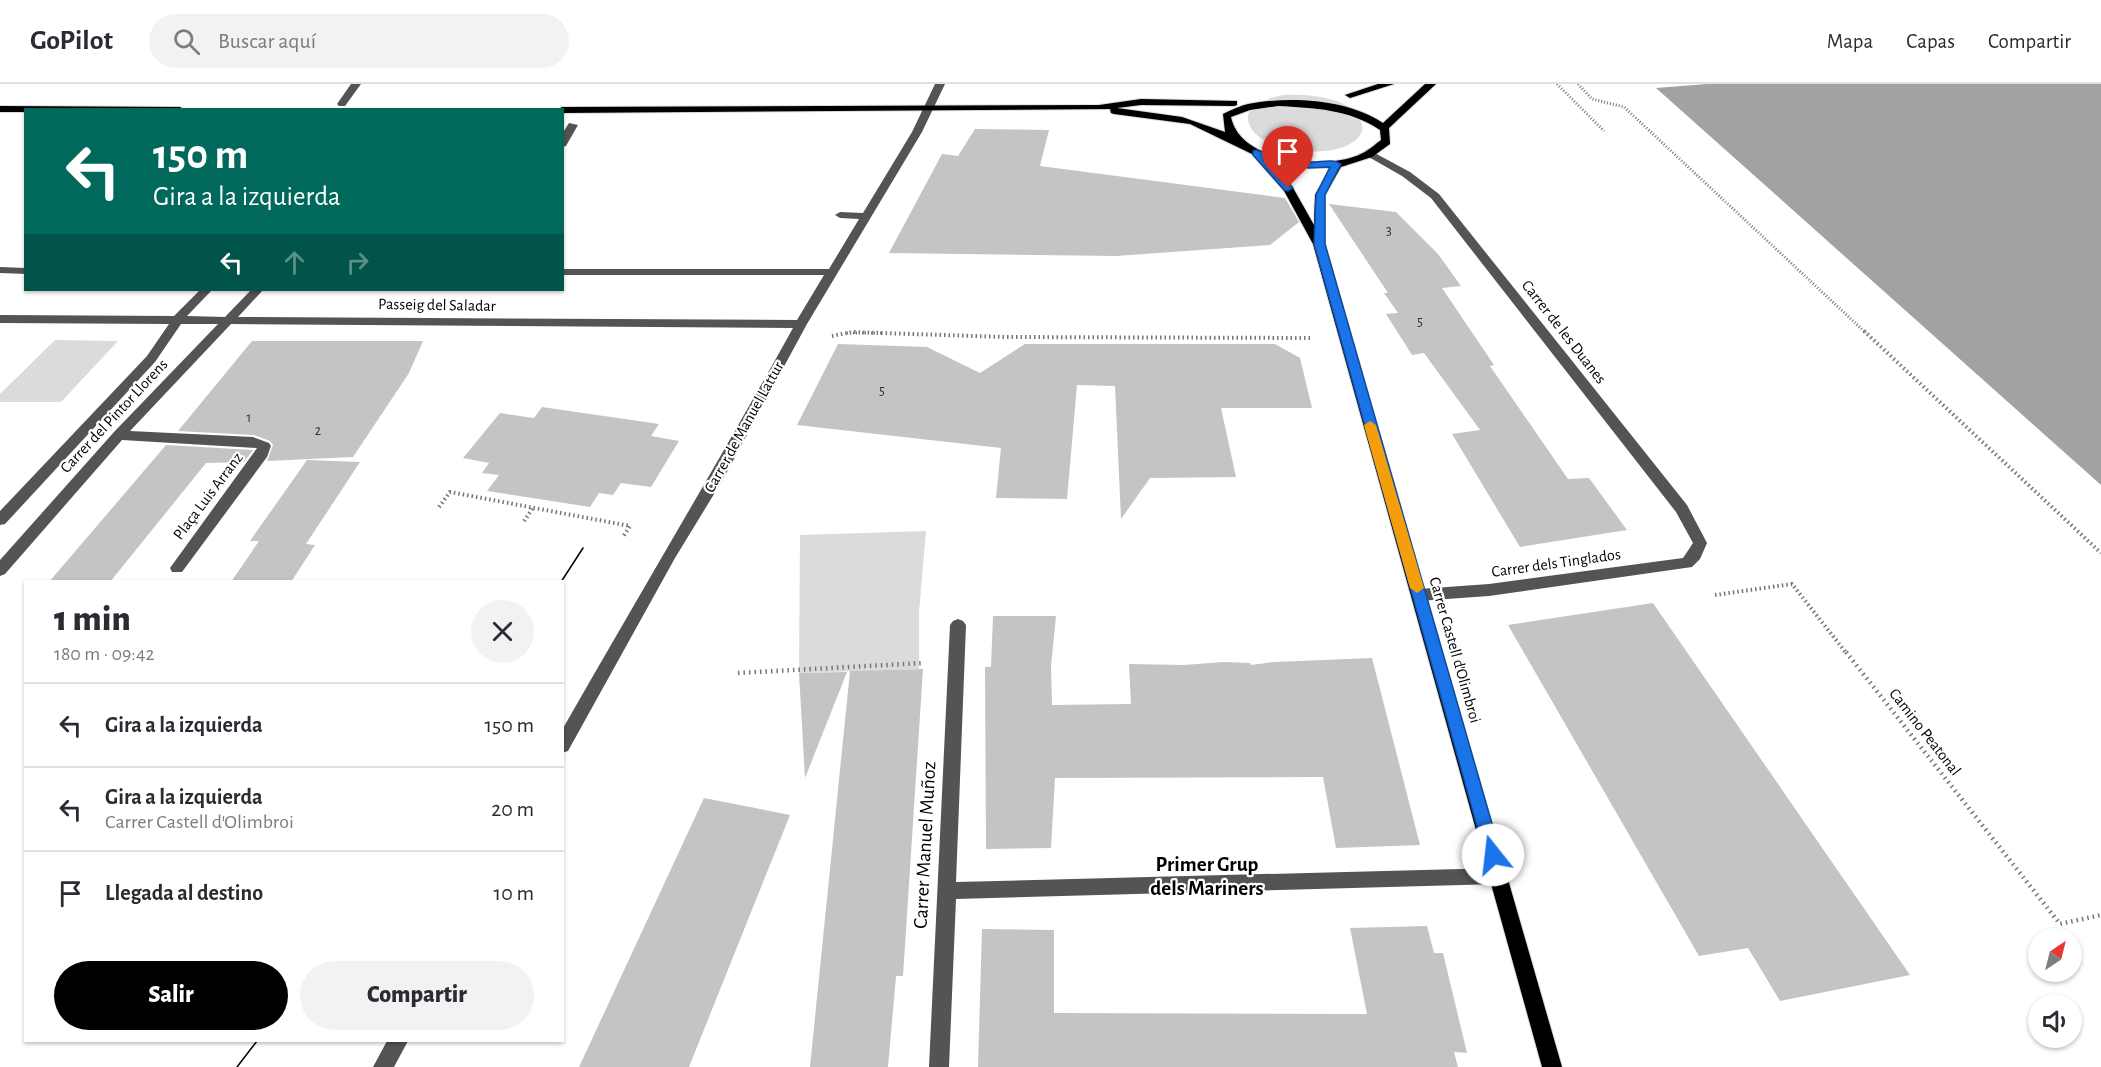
<!DOCTYPE html>
<html lang="es">
<head>
<meta charset="utf-8">
<style>
	:root { --surface:#fff; --page:#f2f2f3; --text:#2b2b33; --muted:#7c7c81; --line:#e1e1e2; --accent:#000 }
	body { margin:0; font-family:"Alegreya Sans",sans-serif; background:var(--page); color:var(--text); height:100vh; display:flex; flex-direction:column; font-size:22px; white-space:nowrap }
	* { box-sizing:border-box; margin:0 }
	p { font-size:20px; color:var(--muted) }
	.icon { flex:none; width:33px; height:33px; fill:none; stroke:currentColor; stroke-width:2; stroke-linecap:round; stroke-linejoin:round }
	.map { position:relative; flex:1; overflow:hidden }
	.sheet { position:absolute; left:24px; top:496px; width:540px; height:462px; display:flex; flex-direction:column; background:var(--surface); border-radius:0px; box-shadow:0 2px 4px #0004 }
	.sheet>* { flex:none }
	.top-card { position:absolute; left:24px; top:24px; width:540px; height:183px; border-radius:0px; box-shadow:0 2px 4px #0004; background:#00695c; color:#fff; overflow:hidden }
	.needle { width:39px; rotate:35deg }
	.controls { position:absolute; left:2028px; top:844px; display:grid; gap:12px }
	.controls a { display:grid; place-items:center; width:54px; height:54px; border-radius:50%; background:var(--surface); box-shadow:0 2px 4px #0004; font-size:30px }
	.pin { position:absolute; display:grid; place-items:center; width:51px; height:51px; color:#fff; margin:-62px -26px; border-radius:50% 50% 50% 0; rotate:-45deg; box-shadow:0 0 6px #0007 }
	.pin .icon { rotate:45deg }
	.me { position:absolute; width:66px; margin:-33px; rotate:344deg; stroke-linejoin:round; filter:drop-shadow(0 0 4px #0008) }
	.turn { display:flex; align-items:center; gap:21px; height:126px; padding:0 30px; font-size:27px }
	.turn .icon { width:78px; height:78px; stroke-width:2.5 }
	.turn b { display:block; font-size:42px; line-height:51px }
	.lanes { display:flex; align-items:center; height:57px; padding:0 30px; background:#0003; justify-content:center; gap:30px; direction:ltr }
	.lanes .off { opacity:.35 }
	.round { display:grid; place-items:center; flex:none; width:63px; height:63px; border-radius:32px; background:var(--page) }
	.overview { display:flex; align-items:center; justify-content:space-between; height:102px; padding:0 30px }
	h1 { font-size:36px; font-weight:800; line-height:45px }
	.cta { display:flex; gap:12px; margin-top:auto; padding:12px 30px }
	.cta a { flex:1; height:69px; border-radius:36px; background:var(--accent); color:#fff; font-size:24px; font-weight:800; line-height:69px; text-align:center }
	.cta a+a { background:var(--page); color:var(--text) }
	ul { padding:0; list-style:none }
	li { display:flex; align-items:center; gap:18px; height:84px; padding:0 30px; border-top:2px solid var(--line) }
	li div { flex:1 }
	li b { display:block; font-size:22px }
	li em { font-style:normal }
	header { display:flex; align-items:center; gap:36px; box-sizing:border-box; height:84px; padding:0 30px; background:var(--surface); border-bottom:2px solid var(--line) }
	header strong { font-size:28px }
	nav { display:flex; gap:33px; margin-inline-start:auto; font-size:21px }
	.search { width:420px; height:54px; background:var(--page); display:flex; align-items:center; gap:15px; box-sizing:border-box; padding:0 21px; border-radius:33px; color:var(--muted); font-size:22px }
	.map>svg:first-child { display:block }
</style>
</head>
<body>
<header>
<strong>GoPilot</strong>
<div class="search"><svg class="icon" aria-label="search" viewBox="0 0 24 24"><circle cx="10" cy="10" r="6"/><path d="M15 15l6 6"/></svg>Buscar aquí</div>
<nav><a>Mapa</a><a>Capas</a><a>Compartir</a></nav>
</header>
<div class="map">
<svg width="2101" height="983" viewBox="0 0 2101 983">
	<rect width="100%" height="100%" fill="#fff"/>
	<!-- green -->
	<g fill="#dbdbdb">
		<path d="M1283,11C1306,10 1352,12 1361,38C1363,43 1363,47 1360,51C1343,78 1259,70 1249,40C1242,21 1270,14 1283,11Z"/>
		<polygon points="55,256 118,257 61,318 0,318 0,310"/>
		<polygon points="926,447 919,528 919,585 799,589 800,451"/>
	</g>
	<!-- water -->
	<polygon fill="#a2a2a2" points="1707,0 2101,0 2101,401 1656,4"/>
	<!-- building -->
	<g fill="#c4c4c4">
		<polygon points="975,45 1049,46 1040,82 1285,114 1299,138 1270,161 1116,172 889,169 942,70 958,72"/>
		<polygon points="1329,120 1396,128 1438,170 1461,202 1442,204 1494,281 1490,282 1568,395 1589,394 1627,446 1520,463 1452,350 1480,346 1424,269 1412,271 1386,230 1398,229 1384,209 1388,209"/>
		<polygon points="252,257 423,257 409,289 353,373 267,377 273,361 270,357 254,351 178,347"/>
		<polygon points="838,260 927,263 980,289 1025,260 1275,260 1300,274 1312,324 1221,324 1236,393 1150,394 1121,435 1115,302 1077,301 1067,415 996,414 1001,364 797,341"/>
		<polygon points="542,323 659,340 651,352 679,357 651,403 621,399 613,411 599,409 590,423 487,407 499,391 482,389 489,379 463,374 500,329 534,334"/>
		<polygon points="166,361 253,366 244,378 206,379 110,498 49,498"/>
		<polygon points="307,376 360,378 306,460 315,461 291,498 231,498 259,457 250,457"/>
		<polygon points="1653,519 1910,891 1780,917 1748,864 1699,872 1508,541"/>
		<polygon points="993,532 1056,532 1051,582 1052,621 1131,620 1129,580 1184,581 1223,578 1250,579 1251,581 1274,578 1372,574 1420,761 1336,764 1323,693 1055,694 1051,764 986,765 985,583 991,583"/>
		<polygon points="923,585 903,892 896,892 888,983 810,983 850,587"/>
		<polygon points="847,588 805,694 799,589"/>
		<polygon points="704,714 790,731 689,983 579,983"/>
		<polygon points="1427,842 1434,869 1443,869 1467,969 1454,968 1458,983 978,983 982,845 1054,846 1054,929 1367,930 1350,844"/>
	</g>
	<g fill="none" stroke-linecap="round" stroke-linejoin="round">
		<defs>
			<g id="major">
				<polygon points="1378,0 1394,0 1350,14 1345,11"/>
				<path d="M1425,0H1436L1389,44L1390,60L1372,73L1341,83L1325,111V160L1562,983H1542L1313,160L1283,105L1252,70L1190,40L1114,30L1111,29L1110,25L562,29V26H557L562,23L1099,21L1141,15L1237,17V21L1234,22L1141,21L1117,24L1182,33L1225,48L1223,30C1231,26 1240,22 1248,20C1290,12 1347,15 1383,39ZM1278,22C1314,24 1349,25 1380,46L1381,56C1372,63 1364,70 1353,73C1317,85 1240,77 1231,33L1250,26ZM1269,77L1297,83L1330,84L1315,111L1314,141L1292,102Z"/>
				<polygon points="0,22 180,23 185,26 26,26 26,28 0,28"/>
			</g>
		</defs>
		<!-- major casing -->
		<use href="#major" stroke="#dbdbdb" stroke-width="2"/>
		<!-- path-far2 -->
		<g stroke="#767676" stroke-width="3" stroke-dasharray="1 2" stroke-linecap="butt">
			<polyline points="1557,0 1604,47"/>
			<polyline points="1578,0 1592,15 1624,23 1866,249"/>
			<polyline points="847,249 882,249"/>
		</g>
		<!-- path-far1 -->
		<g stroke="#767676" stroke-width="4" stroke-dasharray="1.5 3" stroke-linecap="butt">
			<polyline points="1864,247 2101,469"/>
			<polyline points="832,252 852,248 1005,253 1310,254"/>
			<polyline points="439,423 450,408 630,442 623,453"/>
			<polyline points="524,437 533,424"/>
			<polyline points="1715,511 1792,500 1847,570"/>
		</g>
		<!-- path -->
		<g stroke="#767676" stroke-width="4.5" stroke-dasharray="1.5 4" stroke-linecap="butt">
			<polyline points="1846,568 2060,840 2101,831"/>
			<polyline points="738,589 923,579"/>
		</g>
		<!-- minor -->
		<g fill="#545454" fill-rule="evenodd">
			<polygon points="351,0 361,0 345,22 339,22 337,20"/>
			<path d="M935,0H945L922,48L807,240L722,397L675,474L568,667L562,669V646C639,511 718,379 793,244L231,240L130,347L253,353L269,359L271,362L267,373L182,488H172L170,484L257,364L122,356L5,490L0,492V476L114,348L218,240H181L155,278L5,440L0,441V427L147,272L169,240L0,239V231L174,232L200,206H212L187,232L225,233L251,206H263L238,233L797,236L824,191H562V185H829L859,135L840,134L835,131L840,128L863,129L912,48Z"/>
			<polygon points="569,39 578,41 566,62 562,63 562,50"/>
			<polygon points="1371,67 1410,88 1439,110 1687,421 1707,459 1700,475 1692,483 1489,512 1419,517 1414,515 1411,511 1414,507 1419,505 1489,500 1683,474 1693,459 1676,428 1431,114 1402,92 1367,72 1367,68"/>
			<polygon points="0,183 26,184 26,190 0,189"/>
			<polygon points="958,535 963,537 966,541 956,798 1499,784 1505,786 1508,792 1505,798 1499,800 956,815 949,983 929,983 950,541 953,537"/>
			<polygon points="387,957 408,957 394,983 373,983"/>
		</g>
		<!-- major -->
		<use href="#major" fill="#000" fill-rule="evenodd"/>
		<!-- tram -->
		<g stroke="#000" stroke-width="1.5">
			<polyline points="561,498 583,464"/>
			<polyline points="237,983 257,957"/>
		</g>
	</g>
	<!-- route -->
	<path fill="#1a73e8" stroke="#114b97" stroke-width="1.5" d="M1256,66C1274,71 1290,77 1308,78C1319,79 1333,74 1341,80L1325,111V160L1501,771L1499,776L1493,778L1487,776L1485,771L1314,160L1316,111L1330,83L1309,84L1267,76L1293,104L1288,107L1284,106L1253,71V67Z"/>
	<!-- slow -->
	<polygon fill="#f59e0b" points="1370,337 1376,341 1424,504 1417,509 1410,504 1364,341"/>
	<g text-anchor="middle" dominant-baseline="central" stroke-width="4.5" stroke-linejoin="round" paint-order="stroke">
		<!-- number labels -->
		<g font-size="14" fill="#313131">
			<text x="1389" y="147">3</text>
			<text x="1420" y="238">5</text>
			<text x="882" y="307">5</text>
			<text x="249" y="334">1</text>
			<text x="318" y="347">2</text>
		</g>
		<!-- street labels -->
		<g font-size="16" fill="#000" stroke="#fff">
			<text transform="translate(437 221) rotate(1)">Passeig del Saladar</text>
			<text transform="translate(1564 248) rotate(52)">Carrer de les Duanes</text>
			<text transform="translate(114 332) rotate(-47)">Carrer del Pintor Llorens</text>
			<text transform="translate(744 343) rotate(-61)">Carrer de Manuel Lattur</text>
			<text transform="translate(208 412) rotate(-53)">Plaça Luis Arranz</text>
			<text transform="translate(1556 479) rotate(-8)">Carrer dels Tinglados</text>
			<text transform="translate(1455 566) rotate(74)">Carrer Castell d'Olimbroi</text>
			<text transform="translate(1925 648) rotate(52)">Camino Peatonal</text>
		</g>
		<!-- near-street labels -->
		<g font-size="20" fill="#000" stroke="#fff">
			<text transform="translate(925 761) rotate(-87)">Carrer Manuel Muñoz</text>
		</g>
		<!-- near-neighbourhood labels -->
		<g font-size="21" font-weight="bold" fill="#000" stroke="#fff">
			<text x="1207" y="780">Primer Grup<tspan x="1207" dy="24">dels Mariners</tspan></text>
		</g>
	</g>
</svg>
<div class="controls">
<a><svg class="needle" viewBox="-14 -14 28 28"><path d="M0-13l5 13h-10z" fill="#e53935"/><path d="M0 13l5-13h-10z" fill="#7c7c81"/></svg></a>
<a><svg class="icon" aria-label="sound" viewBox="0 0 24 24"><path d="M4 9h4l5-4v14l-5-4H4zM17 9q2 3 0 6"/></svg></a>
</div>
<div class="pin" style="left:1288px;top:104px;background:#d93025"><svg class="icon" aria-label="arrive" viewBox="0 0 24 24"><path d="M6 21V4h12l-3 4 3 4H6"/></svg></div>
<svg class="me" style="left:1493px;top:771px" viewBox="-20 -20 40 40"><circle r="19" fill="#fff"/><path d="M0-13L10 11 0 6-10 11z" fill="#1a73e8"/></svg>
<div class="top-card">
<div class="turn"><svg class="icon" aria-label="left" viewBox="0 0 24 24"><path d="M17 20v-9H6M10 6l-5 5 5 5"/></svg><div><b>150 m</b>Gira a la izquierda</div></div>
<div class="lanes"><svg class="icon" aria-label="left" viewBox="0 0 24 24"><path d="M17 20v-9H6M10 6l-5 5 5 5"/></svg><svg class="icon off" aria-label="ahead" viewBox="0 0 24 24"><path d="M12 20V5M6 11l6-6 6 6"/></svg><svg class="icon off" aria-label="right" viewBox="0 0 24 24"><path d="M7 20v-9h11M14 6l5 5-5 5"/></svg></div>
</div>
<section class="sheet">
<div class="overview"><div><h1>1 min</h1><p>180 m · 09:42</p></div><a class="round"><svg class="icon" aria-label="close" viewBox="0 0 24 24"><path d="M6 6l12 12M18 6L6 18"/></svg></a></div>
<ul>
<li><svg class="icon" aria-label="left" viewBox="0 0 24 24"><path d="M17 20v-9H6M10 6l-5 5 5 5"/></svg><div><b>Gira a la izquierda</b></div><em>150 m</em></li>
<li><svg class="icon" aria-label="left" viewBox="0 0 24 24"><path d="M17 20v-9H6M10 6l-5 5 5 5"/></svg><div><b>Gira a la izquierda</b><p>Carrer Castell d'Olimbroi</p></div><em>20 m</em></li>
<li><svg class="icon" aria-label="arrive" viewBox="0 0 24 24"><path d="M6 21V4h12l-3 4 3 4H6"/></svg><div><b>Llegada al destino</b></div><em>10 m</em></li>
</ul>
<div class="cta"><a>Salir</a><a>Compartir</a></div>
</section>
</div>
</body>
</html>
